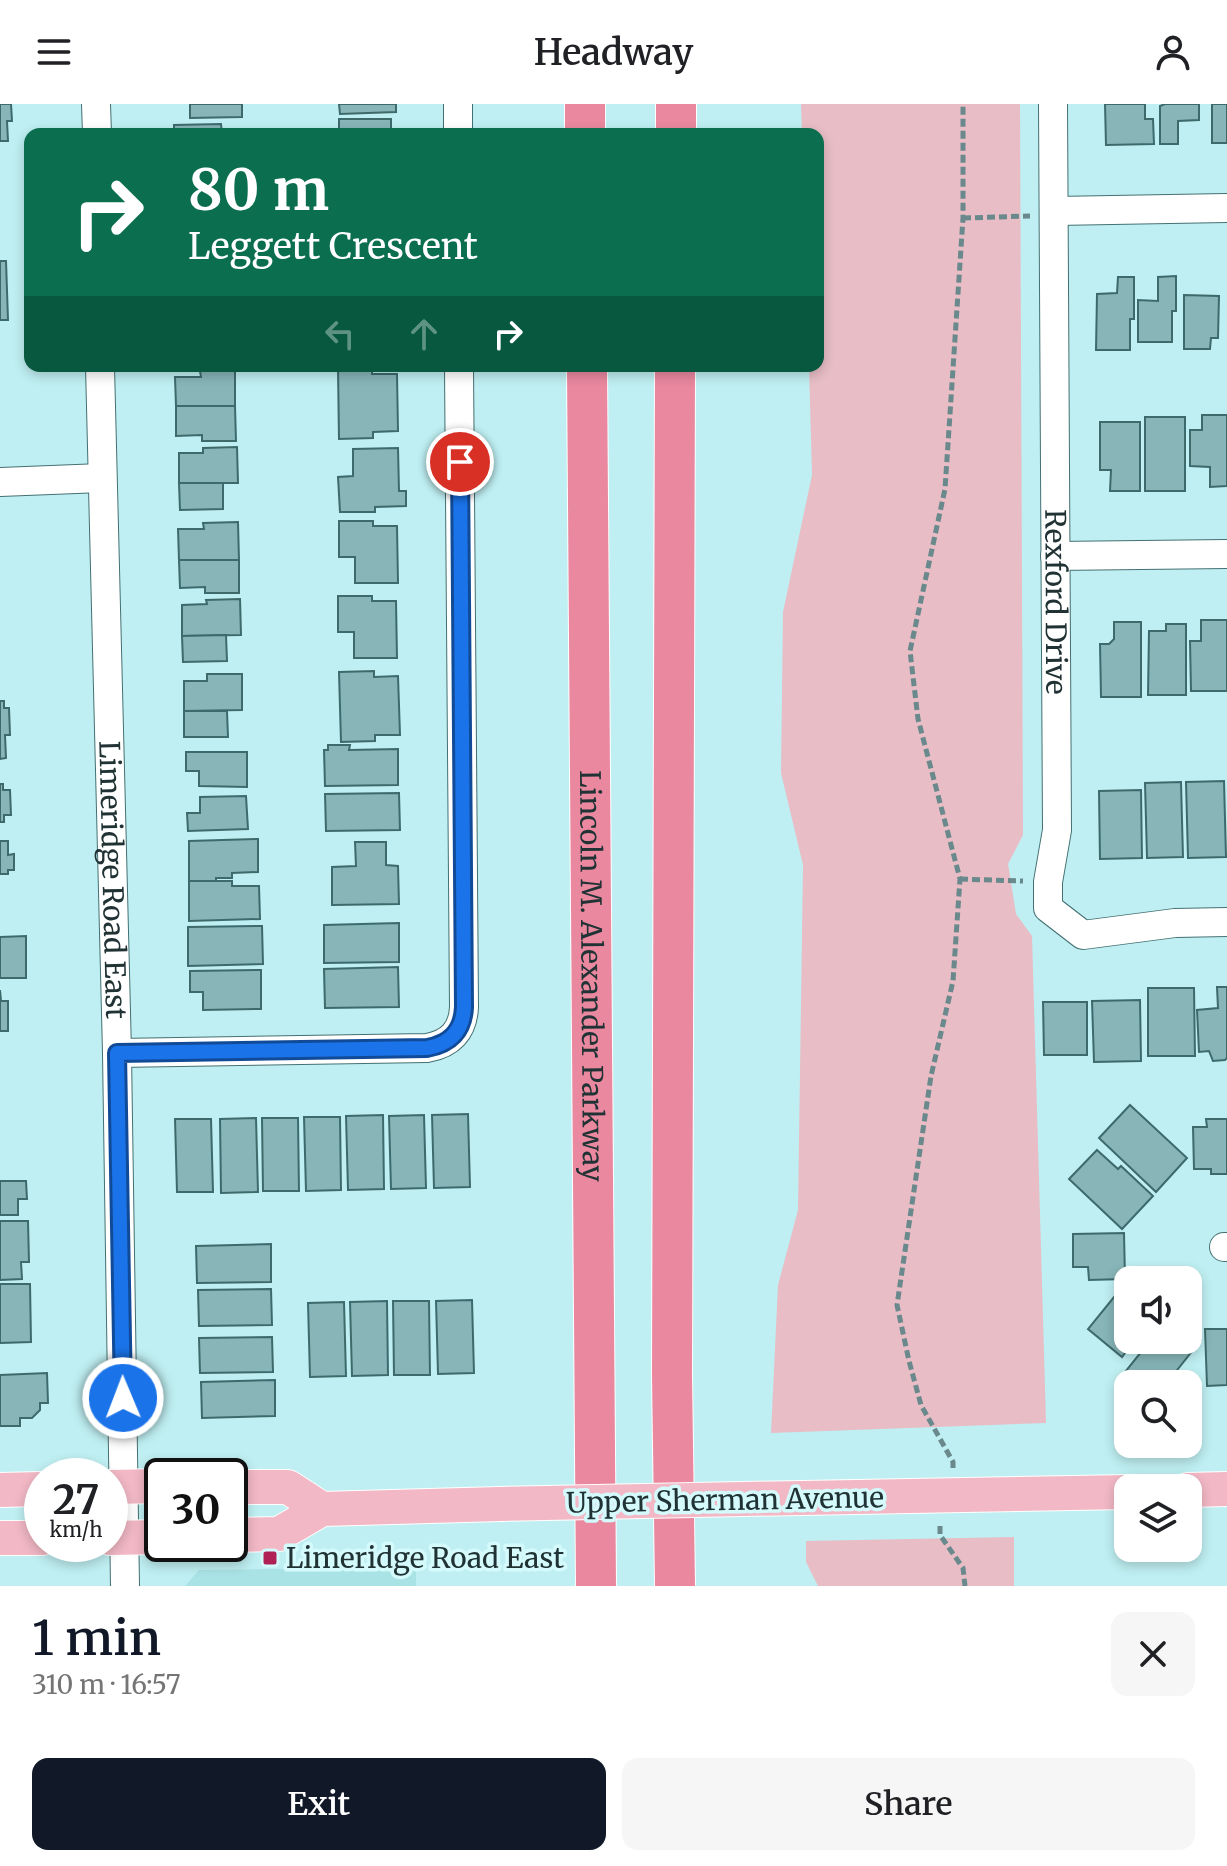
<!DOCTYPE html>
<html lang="en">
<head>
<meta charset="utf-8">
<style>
	:root { --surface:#fff; --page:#f6f6f6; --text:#202124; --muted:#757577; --accent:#111827 }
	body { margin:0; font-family:Merriweather,serif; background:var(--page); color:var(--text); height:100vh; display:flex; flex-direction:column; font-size:30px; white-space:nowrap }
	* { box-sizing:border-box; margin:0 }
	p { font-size:26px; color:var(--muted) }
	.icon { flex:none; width:44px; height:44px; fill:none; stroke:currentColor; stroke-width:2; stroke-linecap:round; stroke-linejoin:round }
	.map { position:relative; height:1482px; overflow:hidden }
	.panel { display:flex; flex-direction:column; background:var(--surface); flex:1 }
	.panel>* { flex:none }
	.guide { position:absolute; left:24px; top:24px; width:800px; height:244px; border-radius:16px; box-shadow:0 4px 12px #0003; background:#0b6e4f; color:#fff; overflow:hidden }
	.tools { position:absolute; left:1114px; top:1162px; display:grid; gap:16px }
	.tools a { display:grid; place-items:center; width:88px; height:88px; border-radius:16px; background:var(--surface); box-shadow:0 4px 12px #0003; font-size:40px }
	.speed { position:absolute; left:24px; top:1354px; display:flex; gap:16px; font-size:40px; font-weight:700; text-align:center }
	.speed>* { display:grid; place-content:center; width:104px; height:104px; border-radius:50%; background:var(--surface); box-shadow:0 4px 12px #0003; line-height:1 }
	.speed small { font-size:20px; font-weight:400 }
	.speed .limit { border:4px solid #111; border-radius:12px; background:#fff; color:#111 }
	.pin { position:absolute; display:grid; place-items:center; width:68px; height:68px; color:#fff; margin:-34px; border:4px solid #fff; border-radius:50%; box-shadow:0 2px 8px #0007 }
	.me { position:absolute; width:88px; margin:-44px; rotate:359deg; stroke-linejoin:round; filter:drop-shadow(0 0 6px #0008) }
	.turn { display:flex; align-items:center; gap:28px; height:168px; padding:0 32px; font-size:36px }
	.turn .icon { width:104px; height:104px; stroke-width:2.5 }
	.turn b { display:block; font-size:56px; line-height:68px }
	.lanes { display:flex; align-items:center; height:76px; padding:0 32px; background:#0003; justify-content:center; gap:40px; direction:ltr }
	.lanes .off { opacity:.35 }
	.round { display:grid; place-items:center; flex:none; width:84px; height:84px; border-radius:16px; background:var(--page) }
	.head { display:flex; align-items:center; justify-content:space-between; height:136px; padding:0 32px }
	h1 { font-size:48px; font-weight:600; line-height:60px; color:var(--accent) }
	.primary-button { display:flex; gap:16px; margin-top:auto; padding:16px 32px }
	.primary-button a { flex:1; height:92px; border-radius:16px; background:var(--accent); color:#fff; font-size:32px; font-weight:600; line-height:92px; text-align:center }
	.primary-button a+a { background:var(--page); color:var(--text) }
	header { display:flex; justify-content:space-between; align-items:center; height:104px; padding:0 32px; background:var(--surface); font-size:36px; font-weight:600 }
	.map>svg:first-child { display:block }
</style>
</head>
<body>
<header><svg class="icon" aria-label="menu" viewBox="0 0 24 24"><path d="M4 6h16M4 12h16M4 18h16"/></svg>Headway<svg class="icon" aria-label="person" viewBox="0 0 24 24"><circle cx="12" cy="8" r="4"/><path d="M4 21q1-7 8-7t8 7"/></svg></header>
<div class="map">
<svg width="1227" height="1482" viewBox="0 0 1227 1482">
	<rect width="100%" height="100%" fill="#bfeff2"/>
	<!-- built -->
	<polygon fill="#aae3e6" points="416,1463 416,1482 185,1482 199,1466"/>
	<!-- green -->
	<g fill="#e8bdc5">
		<polygon points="801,0 1020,0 1023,731 1008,760 1016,810 1032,832 1046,1319 771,1329 778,1181 798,1106 803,761 781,669 783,508 812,371 809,262 818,262 818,30 802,30"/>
		<polygon points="1014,1433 1014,1482 818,1482 806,1458 806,1437"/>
	</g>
	<!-- building -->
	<g fill="#87b5b8" stroke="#3e6a6c" stroke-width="2">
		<polygon points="0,0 11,0 12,17 7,17 8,37 0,37"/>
		<polygon points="190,0 242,0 242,13 190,14"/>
		<polygon points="339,0 396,0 396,8 340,10"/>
		<polygon points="1105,0 1145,0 1145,15 1153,15 1154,40 1106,41"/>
		<polygon points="1165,0 1199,0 1199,16 1178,17 1178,40 1160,40 1160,2"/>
		<rect x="1212" y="0" width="15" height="39"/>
		<polygon points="339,15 391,15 391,30 324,30 324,27 339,27"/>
		<polygon points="221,20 222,30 174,30 174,21"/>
		<polygon points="0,157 6,157 8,216 0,216"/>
		<polygon points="1176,172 1176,207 1172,207 1172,238 1138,238 1138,196 1158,197 1158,173"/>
		<polygon points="1118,173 1134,173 1134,215 1130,215 1130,246 1096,246 1097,190 1117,189"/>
		<polygon points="1184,191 1219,192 1218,234 1211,234 1210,245 1184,245"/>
		<polygon points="338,264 372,264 372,270 397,270 398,327 373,328 373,334 339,335"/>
		<polygon points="235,266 235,302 176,302 175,273 201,273 200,267"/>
		<polygon points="176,302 235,302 236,337 202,337 202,331 176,332"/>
		<polygon points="1202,311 1227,311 1227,382 1210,383 1210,363 1190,362 1190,326 1202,326"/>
		<rect x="1145" y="313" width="40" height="74"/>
		<polygon points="1100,318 1140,318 1140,387 1110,387 1111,366 1100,366"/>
		<polygon points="237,343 238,379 179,379 179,349 203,349 203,344"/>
		<polygon points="398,344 399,387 406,387 406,402 375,403 375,408 340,408 338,373 353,372 353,345"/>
		<polygon points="179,379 223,379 223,405 180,406"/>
		<polygon points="339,417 373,417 373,422 397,422 398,479 355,479 355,453 339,453"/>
		<polygon points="238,418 239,456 179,456 178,425 204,425 203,419"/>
		<polygon points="179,456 239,456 239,489 205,489 205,483 180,484"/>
		<polygon points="338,492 372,492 372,497 396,497 397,554 354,554 354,528 338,528"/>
		<polygon points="240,495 241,531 182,532 182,501 207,500 206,496"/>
		<polygon points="1201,516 1227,516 1227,587 1191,587 1190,537 1201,537"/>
		<polygon points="1114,518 1141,518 1141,593 1101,593 1100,540 1109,540 1114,535"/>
		<polygon points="1166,520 1186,520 1186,591 1148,591 1149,527 1166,527"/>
		<polygon points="226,531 227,557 183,558 182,532"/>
		<polygon points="374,567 374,573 398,572 400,631 375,631 375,637 341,638 339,568"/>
		<polygon points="207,570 242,570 242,606 184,607 184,577 207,577"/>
		<polygon points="0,597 4,597 4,604 9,604 10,631 5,631 6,654 0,655"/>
		<polygon points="184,607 227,607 228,633 184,633"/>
		<polygon points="328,641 350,641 349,646 398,645 398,681 325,682 324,646 328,646"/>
		<polygon points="186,648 247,648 247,683 199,682 199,667 186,667"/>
		<polygon points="1224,677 1226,753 1188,754 1186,678"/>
		<polygon points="1181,678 1183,753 1147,754 1145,679"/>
		<polygon points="0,680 3,680 3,686 10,686 11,711 4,711 4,718 0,718"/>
		<polygon points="1141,686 1142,754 1100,755 1099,687"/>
		<polygon points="399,689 400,726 326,727 325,690"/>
		<polygon points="246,692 248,725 188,727 187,709 200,709 200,693"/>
		<polygon points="258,735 258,768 232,769 232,774 216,774 216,777 189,777 189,737"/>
		<polygon points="0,737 8,737 8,751 14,750 14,766 8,766 8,770 0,770"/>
		<polygon points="355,738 386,738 386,761 398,762 399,800 332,801 332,763 356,762"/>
		<polygon points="189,777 232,777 232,782 259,782 260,815 189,817"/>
		<polygon points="399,819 399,858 324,859 324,821"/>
		<polygon points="262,822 263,860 188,862 188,823"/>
		<polygon points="26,832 26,874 0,874 0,833"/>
		<polygon points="398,863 399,903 325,904 324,865"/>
		<polygon points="261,866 261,905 203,906 203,888 190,888 190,867"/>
		<polygon points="1217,883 1227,883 1227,954 1225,956 1213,957 1209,947 1199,948 1197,906 1218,904"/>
		<polygon points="1148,884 1194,884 1195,952 1148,952"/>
		<polygon points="0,886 1,897 8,897 8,927 0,927"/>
		<polygon points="1140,896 1141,957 1094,958 1092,897"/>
		<polygon points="1043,898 1087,898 1087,951 1044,951"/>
		<polygon points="1130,1001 1187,1054 1156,1088 1099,1034"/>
		<polygon points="468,1010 470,1083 434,1084 432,1011"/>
		<polygon points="383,1011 384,1085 348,1086 346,1012"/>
		<polygon points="424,1011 426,1084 391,1085 389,1012"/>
		<polygon points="304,1013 340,1013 341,1086 306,1087"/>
		<polygon points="256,1014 258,1088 221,1089 220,1015"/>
		<polygon points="262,1014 298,1014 299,1087 263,1087"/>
		<polygon points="175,1015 211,1015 213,1088 177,1088"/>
		<polygon points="1206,1015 1227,1015 1227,1070 1211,1070 1211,1065 1194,1065 1193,1023 1207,1023"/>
		<polygon points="1097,1046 1118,1065 1121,1062 1153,1092 1122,1125 1069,1075"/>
		<polygon points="0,1077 26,1077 27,1095 18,1095 18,1111 0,1111"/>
		<polygon points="0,1117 28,1117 29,1158 21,1158 22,1175 0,1176"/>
		<polygon points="1124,1129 1125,1175 1089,1176 1088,1163 1073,1163 1073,1130"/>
		<polygon points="271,1140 271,1178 197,1179 196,1142"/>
		<polygon points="1127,1177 1128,1236 1135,1236 1122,1253 1088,1225"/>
		<polygon points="0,1180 30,1180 31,1238 0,1239"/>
		<polygon points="271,1185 272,1221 199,1222 198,1186"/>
		<polygon points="472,1196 474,1269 438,1270 436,1197"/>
		<polygon points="387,1197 388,1271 352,1272 350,1198"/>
		<polygon points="393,1197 429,1197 430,1271 394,1271"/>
		<polygon points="344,1198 346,1272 310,1273 308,1199"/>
		<polygon points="1205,1225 1227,1225 1227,1281 1207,1282"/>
		<polygon points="1188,1226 1201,1236 1166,1280 1139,1280 1125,1268 1142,1247 1137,1243 1143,1236 1188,1236"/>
		<polygon points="272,1233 273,1268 200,1269 199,1234"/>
		<polygon points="47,1269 48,1299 40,1299 40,1306 32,1314 20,1314 20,1322 0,1322 0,1271"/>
		<polygon points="275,1276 275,1312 202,1314 201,1278"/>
	</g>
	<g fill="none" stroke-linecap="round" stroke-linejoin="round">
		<defs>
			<g id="minor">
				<polyline points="96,0 97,30"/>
				<polyline points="458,0 458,30"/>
				<path id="s1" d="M1053,0L1057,726L1048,778V804L1083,831L1175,819L1227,818"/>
				<polyline points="1055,107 1227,104"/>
				<path id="s2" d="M100,262L117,949L125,1482"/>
				<polyline points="0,378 102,374"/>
				<polyline points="1055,452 1227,450"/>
				<path d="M117,949L427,944C450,940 463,927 464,903L459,262"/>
				<polyline points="1224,1143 1227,1143"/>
			</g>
			<g id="major">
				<polyline points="110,1383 162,1382"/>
				<polyline points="230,1383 288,1383 322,1405"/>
				<polyline points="0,1386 42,1385"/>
				<polyline points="1188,1386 1227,1385"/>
				<polyline points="743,1395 1128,1388"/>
				<polyline points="230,1431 279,1430 322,1405 500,1400"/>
				<polyline points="0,1434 42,1434"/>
				<polyline points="110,1434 162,1433"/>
			</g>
			<g id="highway">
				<polyline points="585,0 585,30"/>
				<polyline points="676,30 676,0"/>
				<path id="s3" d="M587,262L596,1482"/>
				<polyline points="675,262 672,1271 675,1482"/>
			</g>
		</defs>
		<!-- minor casing -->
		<use href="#minor" stroke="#447072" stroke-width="30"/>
		<!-- major casing -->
		<use href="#major" stroke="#fff" stroke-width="36"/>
		<!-- highway casing -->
		<use href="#highway" stroke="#fff" stroke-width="42"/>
		<!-- path -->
		<g stroke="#69898c" stroke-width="5" stroke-dasharray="8 4" stroke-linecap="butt">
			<polyline points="963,114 1030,112"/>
			<polyline points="960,775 1023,777"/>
			<polyline points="953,1364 953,1358 921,1301 909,1257 897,1201 931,972 953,877 960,775 918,615 910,547 945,385 963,114 963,0"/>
			<polyline points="940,1422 940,1431 963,1464 965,1482"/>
		</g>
		<!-- minor -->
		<use href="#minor" stroke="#fff" stroke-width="28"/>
		<!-- major -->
		<use href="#major" stroke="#f2b8c5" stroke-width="34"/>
		<!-- highway -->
		<use href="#highway" stroke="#e9889f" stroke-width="40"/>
		<defs>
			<polyline id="major-bridge" points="500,1400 743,1395"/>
		</defs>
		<!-- major-bridge casing -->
		<use href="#major-bridge" stroke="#fff" stroke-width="36" stroke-linecap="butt"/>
		<!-- major-bridge -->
		<use href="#major-bridge" stroke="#f2b8c5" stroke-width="34"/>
	</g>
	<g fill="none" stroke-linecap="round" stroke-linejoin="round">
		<defs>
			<path id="route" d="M123,1294L117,949L427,944C450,940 463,927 464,903L460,358"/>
		</defs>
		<!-- route casing -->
		<use href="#route" stroke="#114b97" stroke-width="20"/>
		<!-- route -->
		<use href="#route" stroke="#1a73e8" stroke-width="14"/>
	</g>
	<!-- markers -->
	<rect fill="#b02156" stroke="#d4fafc" stroke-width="3" x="262" y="1446" width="16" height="16" rx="4"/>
	<g text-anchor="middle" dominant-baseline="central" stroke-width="7" stroke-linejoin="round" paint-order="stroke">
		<!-- street labels -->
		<g font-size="28" fill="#203234" stroke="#d4fafc">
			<text stroke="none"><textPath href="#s1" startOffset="498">Rexford Drive</textPath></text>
			<text stroke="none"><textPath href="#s2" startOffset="514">Limeridge Road East</textPath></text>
			<text stroke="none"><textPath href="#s3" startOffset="610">Lincoln M. Alexander Parkway</textPath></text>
			<text transform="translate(725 1396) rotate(-1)">Upper Sherman Avenue</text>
		</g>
		<!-- poi labels -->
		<g font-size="28" fill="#203234" stroke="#d4fafc" text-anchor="start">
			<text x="286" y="1454">Limeridge Road East</text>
		</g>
	</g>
</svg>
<div class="tools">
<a><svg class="icon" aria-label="sound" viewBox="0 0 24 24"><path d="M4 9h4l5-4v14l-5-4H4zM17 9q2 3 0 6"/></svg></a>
<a><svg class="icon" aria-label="search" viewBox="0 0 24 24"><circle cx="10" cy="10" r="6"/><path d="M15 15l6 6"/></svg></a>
<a><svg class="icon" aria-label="layers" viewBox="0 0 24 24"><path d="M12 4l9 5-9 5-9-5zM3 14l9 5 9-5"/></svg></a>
</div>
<div class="speed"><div>27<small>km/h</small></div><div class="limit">30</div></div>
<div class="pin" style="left:460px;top:358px;background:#d93025"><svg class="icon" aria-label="arrive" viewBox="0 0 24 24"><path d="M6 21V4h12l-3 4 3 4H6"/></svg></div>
<svg class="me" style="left:123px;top:1294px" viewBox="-20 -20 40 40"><circle r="17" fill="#1a73e8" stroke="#fff" stroke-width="3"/><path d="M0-11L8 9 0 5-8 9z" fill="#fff"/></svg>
<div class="guide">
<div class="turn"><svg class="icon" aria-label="right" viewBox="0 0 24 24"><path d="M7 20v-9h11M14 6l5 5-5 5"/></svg><div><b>80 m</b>Leggett Crescent</div></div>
<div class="lanes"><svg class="icon off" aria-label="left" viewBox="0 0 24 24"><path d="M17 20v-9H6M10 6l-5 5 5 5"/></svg><svg class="icon off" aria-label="ahead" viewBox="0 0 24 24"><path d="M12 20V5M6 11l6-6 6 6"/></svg><svg class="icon" aria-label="right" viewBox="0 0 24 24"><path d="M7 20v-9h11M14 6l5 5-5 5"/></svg></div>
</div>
</div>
<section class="panel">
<div class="head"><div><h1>1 min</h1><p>310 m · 16:57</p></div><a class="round"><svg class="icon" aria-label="close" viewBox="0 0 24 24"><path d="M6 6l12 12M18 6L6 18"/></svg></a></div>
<div class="primary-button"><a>Exit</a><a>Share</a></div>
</section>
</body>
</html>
